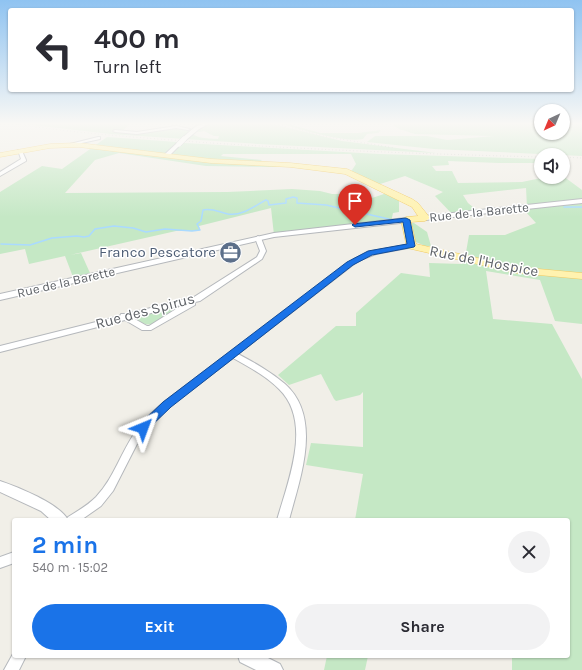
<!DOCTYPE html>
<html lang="en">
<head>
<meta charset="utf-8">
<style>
	:root { --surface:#fff; --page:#f2f2f3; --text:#2b2b33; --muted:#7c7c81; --accent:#1a73e8 }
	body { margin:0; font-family:Karla,sans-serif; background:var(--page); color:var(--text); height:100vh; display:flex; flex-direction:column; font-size:15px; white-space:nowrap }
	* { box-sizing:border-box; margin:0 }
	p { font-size:13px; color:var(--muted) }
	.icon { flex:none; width:22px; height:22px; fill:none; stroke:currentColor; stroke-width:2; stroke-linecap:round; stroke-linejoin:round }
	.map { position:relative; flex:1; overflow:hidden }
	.drawer { position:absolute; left:12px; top:518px; width:558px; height:140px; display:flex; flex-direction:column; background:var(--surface); border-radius:4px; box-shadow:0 1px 3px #0004 }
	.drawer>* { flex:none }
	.hud { position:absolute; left:8px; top:8px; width:566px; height:84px; border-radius:4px; box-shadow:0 1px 3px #0004; background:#fff; color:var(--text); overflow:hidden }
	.needle { width:26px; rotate:224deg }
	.tools { position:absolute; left:534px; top:104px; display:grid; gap:8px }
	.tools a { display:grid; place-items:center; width:36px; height:36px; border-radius:50%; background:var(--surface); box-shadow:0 1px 3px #0004; font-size:20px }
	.pin { position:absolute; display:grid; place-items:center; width:34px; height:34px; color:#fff; margin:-41px -17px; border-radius:50% 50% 50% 0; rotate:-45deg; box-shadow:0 0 4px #0007 }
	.pin .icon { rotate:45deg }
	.me { position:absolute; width:44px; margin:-22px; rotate:44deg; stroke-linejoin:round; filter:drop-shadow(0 0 3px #0008) }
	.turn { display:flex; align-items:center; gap:14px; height:84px; padding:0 20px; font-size:18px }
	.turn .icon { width:52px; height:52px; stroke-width:2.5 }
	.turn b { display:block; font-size:28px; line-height:34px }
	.round { display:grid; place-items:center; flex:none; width:42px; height:42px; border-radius:21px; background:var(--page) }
	.headline { display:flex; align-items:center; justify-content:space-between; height:68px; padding:0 20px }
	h1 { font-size:24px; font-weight:700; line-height:30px; color:var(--accent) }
	.cta { display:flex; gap:8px; margin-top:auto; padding:8px 20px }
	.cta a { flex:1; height:46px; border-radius:24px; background:var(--accent); color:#fff; font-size:16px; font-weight:700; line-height:46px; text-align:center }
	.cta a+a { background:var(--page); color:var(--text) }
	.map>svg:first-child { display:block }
</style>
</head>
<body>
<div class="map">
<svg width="582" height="670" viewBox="0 0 582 670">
	<rect width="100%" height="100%" fill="#f1efe8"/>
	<!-- green -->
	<g fill="#c5e8c5">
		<path d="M15,123H131L121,132C143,135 165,125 188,129C194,139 206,138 218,139L219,136H214L204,131L200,132L194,131L208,123H269L342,141L436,153L259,144L111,134Z"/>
		<path d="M279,123H285L320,133H358L381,130L378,133L367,134L363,139C345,143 298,129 279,123Z"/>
		<polygon points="395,123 541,123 541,133 563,133 563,123 582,123 582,156 434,149 367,142 375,136 427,136 447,140 494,136 415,134 399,129 393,125"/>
		<polygon points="107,137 177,142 171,151 184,143 379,154 541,159 541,163 499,163 448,161 449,165 432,166 436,171 452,171 458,183 522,182 546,177 563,176 582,190 582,324 555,321 540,280 486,271 493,319 552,324 582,379 582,670 512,670 512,656 568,656 568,520 355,520 363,474 306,465 311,443 363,447 363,392 360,395 336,401 334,399 321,374 289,385 278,375 336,326 356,326 356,313 401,273 430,277 429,263 462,264 465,258 469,235 505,235 536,223 524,210 506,209 527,207 526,188 463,195 468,203 479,212 453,215 435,196 443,192 405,176 377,185 350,173 356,164 351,154 223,154 221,156 262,160 259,163 279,164 276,167 206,166 119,153 95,160 65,193 227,192 292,189 320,191 332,194 355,194 346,199 363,201 387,193 399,200 399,212 393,213 391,222 274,235 271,208 199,226 200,230 197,231 176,231 70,255 81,253 90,273 73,277 65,256 29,264 25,249 0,254 0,192 42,166 62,169"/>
		<polygon points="411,223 414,223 427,232 431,246 425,246 416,242"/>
		<path d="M169,308L175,311C163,319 150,332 137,319L138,316Z"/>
		<polygon points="327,656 368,656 365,670 324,670"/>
	</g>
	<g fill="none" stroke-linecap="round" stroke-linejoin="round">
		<!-- stream -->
		<g stroke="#aadaff" stroke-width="1.5">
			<polyline points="564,207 582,207"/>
			<path d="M1,244L30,245L52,238L77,236L84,237L89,236L95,229L114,226L133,228L146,232L165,229L192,231L200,230L197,224L201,221L203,210C212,208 219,212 228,214C243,216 254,206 266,200L268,201L269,205L286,203V199L293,197L297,198V203L326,205L389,219"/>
		</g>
		<defs>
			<g id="minor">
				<polygon points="204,123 210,123 199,129 186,140 182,140 182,138 195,127"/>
				<polygon points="176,126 190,129 188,130 176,128 137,134 115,132 113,131 115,130 137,132"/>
				<polygon points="98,137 100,137 100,139 68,146 66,145"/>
				<polygon points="177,143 181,144 168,157 164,157 164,155"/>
				<polygon points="18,150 22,151 26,160 26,161 0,176 0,172 21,159"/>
				<path d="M258,236L261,238L266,251L262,259L200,301L195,302V305L151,330H142L125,320L0,352V346L120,316L121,314H127L194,297L257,257L260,251L255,238ZM184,304L149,326H147L133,318Z"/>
				<path d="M411,244L414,246L413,247L376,254L358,261L238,354C255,363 270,371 285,384C323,418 300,478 289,520H277C288,481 313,422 279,389C266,376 249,367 233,358L170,406L150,425L137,444L113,491L101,506L81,520H66L68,517C78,511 88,505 96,497C114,478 121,452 136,431C143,419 154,411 164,402L354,259L372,251Z"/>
				<polygon points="14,552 14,563 0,568 0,557"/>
				<polygon points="14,652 14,656 26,656 19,670 4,670"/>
			</g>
			<g id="tertiary">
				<polygon points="582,199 582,203 425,220 421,218 425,216"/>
				<polygon points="406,218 409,218 409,222 274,237 0,300 0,294 274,233"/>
				<path d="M0,481C18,487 60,504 68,520H51L41,511L0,492Z"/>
				<polygon points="238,656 264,656 280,664 283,670 256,670 240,662"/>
			</g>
			<polygon id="primary" points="79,143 211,159 290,163 347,169 412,199 418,203 430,218 425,221 411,222 416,244 517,267 582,273 582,279 517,273 407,248 401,220 406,217 418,216 412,207 345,174 290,167 211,163 79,147 50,148 0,157 0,153 50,144"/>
		</defs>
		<!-- minor casing -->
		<use href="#minor" stroke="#b5b8bc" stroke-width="2"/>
		<!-- tertiary casing -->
		<use href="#tertiary" stroke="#b5b8bc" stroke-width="2"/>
		<!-- primary casing -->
		<use href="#primary" stroke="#f2c960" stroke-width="1"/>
		<!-- minor -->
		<use href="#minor" fill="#fff" fill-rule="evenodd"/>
		<!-- tertiary -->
		<use href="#tertiary" fill="#fff" fill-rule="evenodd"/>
		<!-- primary -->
		<use href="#primary" fill="#fff2af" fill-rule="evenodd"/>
		<!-- rail -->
		<g stroke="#b6b7b8" stroke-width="1" stroke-dasharray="0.5 3" stroke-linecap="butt">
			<path d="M8,123C71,133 134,137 197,142C312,150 426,154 541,157"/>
			<polyline points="272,123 328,137 395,148"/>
			<polyline points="563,157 582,158"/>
		</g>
		<defs>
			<polyline id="minor-bridge" points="179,144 184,139"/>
		</defs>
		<!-- minor-bridge casing -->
		<use href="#minor-bridge" stroke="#b5b8bc" stroke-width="6" stroke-linecap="butt"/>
		<!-- minor-bridge -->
		<use href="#minor-bridge" stroke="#fff" stroke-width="5"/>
	</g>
	<!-- sky -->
	<linearGradient id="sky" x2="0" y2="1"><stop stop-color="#8fc3f1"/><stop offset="0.57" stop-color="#f9f8f5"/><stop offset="1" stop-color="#f9f8f5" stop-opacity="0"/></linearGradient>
	<rect width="582" height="217" fill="url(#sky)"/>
	<!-- route -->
	<polygon fill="#1a73e8" stroke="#114b97" points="406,218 410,220 415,246 414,247 372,255 353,265 171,407 147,430 139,430 137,428 139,425 163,402 347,262 368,251 407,244 403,222 355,227 352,225 353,224"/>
	<!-- icons -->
	<defs>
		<symbol id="office-disc" viewBox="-11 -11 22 22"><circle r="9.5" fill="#5c6f8a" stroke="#fff"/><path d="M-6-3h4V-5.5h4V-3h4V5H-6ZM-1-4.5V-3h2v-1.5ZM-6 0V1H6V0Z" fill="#fff"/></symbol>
	</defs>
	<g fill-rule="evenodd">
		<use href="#office-disc" x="218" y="240" width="25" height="25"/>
	</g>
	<g text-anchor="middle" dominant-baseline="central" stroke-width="3" stroke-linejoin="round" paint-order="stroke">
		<!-- far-street labels -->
		<g font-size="13" fill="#5f6368" stroke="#fff">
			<text transform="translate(479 212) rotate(-6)">Rue de la Barette</text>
			<text transform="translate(66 282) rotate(-13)">Rue de la Barette</text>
		</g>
		<!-- service labels -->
		<g font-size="15" fill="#4e5e75" stroke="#fff" text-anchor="end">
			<text x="216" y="252">Franco Pescatore</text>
		</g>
		<!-- street labels -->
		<g font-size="15" fill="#5f6368" stroke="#fff">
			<text transform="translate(484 261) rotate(11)">Rue de l'Hospice</text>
			<text transform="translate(145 311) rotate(-15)">Rue des Spirus</text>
		</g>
	</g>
</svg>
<div class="tools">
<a><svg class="needle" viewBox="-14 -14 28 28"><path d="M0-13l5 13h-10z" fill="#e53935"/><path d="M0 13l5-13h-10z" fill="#7c7c81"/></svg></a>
<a><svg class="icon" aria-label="sound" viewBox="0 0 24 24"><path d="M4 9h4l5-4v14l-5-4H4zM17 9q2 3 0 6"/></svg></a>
</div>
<div class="pin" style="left:355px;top:225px;background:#d93025"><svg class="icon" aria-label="arrive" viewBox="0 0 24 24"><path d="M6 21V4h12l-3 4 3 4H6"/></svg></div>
<svg class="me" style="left:143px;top:428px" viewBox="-20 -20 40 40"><path d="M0-17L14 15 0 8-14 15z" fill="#1a73e8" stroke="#fff" stroke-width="4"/></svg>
<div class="hud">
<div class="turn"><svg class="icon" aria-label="left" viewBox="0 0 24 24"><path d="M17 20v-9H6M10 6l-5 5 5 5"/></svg><div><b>400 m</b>Turn left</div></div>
</div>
<section class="drawer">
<div class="headline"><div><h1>2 min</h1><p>540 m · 15:02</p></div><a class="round"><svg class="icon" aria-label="close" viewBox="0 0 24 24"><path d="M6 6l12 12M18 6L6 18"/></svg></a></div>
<div class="cta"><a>Exit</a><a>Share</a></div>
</section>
</div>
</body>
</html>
